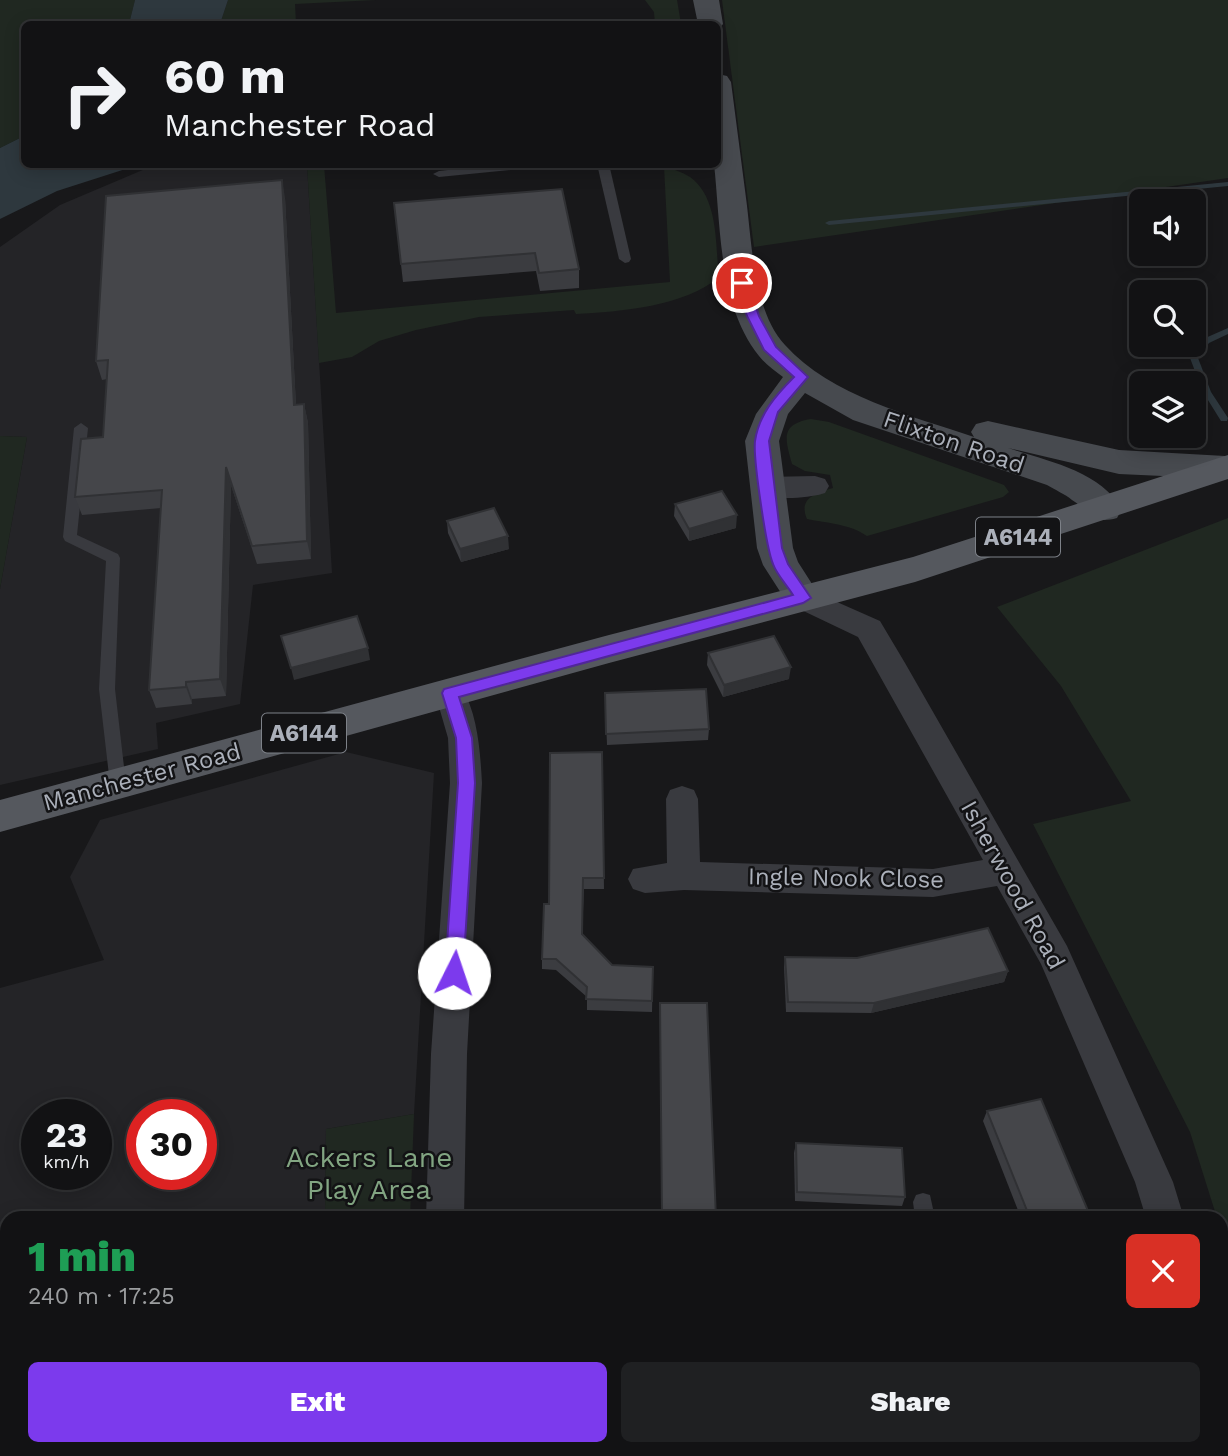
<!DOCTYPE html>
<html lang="en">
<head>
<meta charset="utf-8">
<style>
	:root { --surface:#121214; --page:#1f2022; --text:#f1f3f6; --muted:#9c9ea0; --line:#313234; --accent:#7c3aed }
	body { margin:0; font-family:"Work Sans",sans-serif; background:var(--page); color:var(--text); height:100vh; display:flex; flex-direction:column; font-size:26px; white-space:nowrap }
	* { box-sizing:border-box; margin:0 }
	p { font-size:23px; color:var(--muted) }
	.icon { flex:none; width:38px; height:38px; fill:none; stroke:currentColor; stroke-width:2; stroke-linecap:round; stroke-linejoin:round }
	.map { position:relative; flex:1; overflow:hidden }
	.sheet { position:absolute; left:0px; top:1211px; width:1228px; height:245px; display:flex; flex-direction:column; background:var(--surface); border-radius:21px 21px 0 0; box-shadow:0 4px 18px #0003,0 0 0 2px var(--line) }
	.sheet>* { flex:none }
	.guide { position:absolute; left:21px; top:21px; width:700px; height:147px; border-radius:10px; box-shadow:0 4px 18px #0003,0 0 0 2px var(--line); background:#121214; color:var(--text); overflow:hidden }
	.fabs { position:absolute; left:1129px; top:189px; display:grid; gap:14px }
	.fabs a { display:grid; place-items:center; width:77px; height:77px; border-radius:10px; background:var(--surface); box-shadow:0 4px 18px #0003,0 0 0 2px var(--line); font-size:35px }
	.speed { position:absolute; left:21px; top:1099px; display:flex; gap:14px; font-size:35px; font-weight:700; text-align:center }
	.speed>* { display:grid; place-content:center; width:91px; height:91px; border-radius:50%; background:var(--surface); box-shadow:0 4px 18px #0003,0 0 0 2px var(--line); line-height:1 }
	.speed small { font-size:18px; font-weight:400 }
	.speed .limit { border:10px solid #d22; background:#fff; color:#111 }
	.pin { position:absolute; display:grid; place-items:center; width:60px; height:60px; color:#fff; margin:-30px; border:4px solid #fff; border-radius:50%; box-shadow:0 2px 7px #0007 }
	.me { position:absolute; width:77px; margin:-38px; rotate:4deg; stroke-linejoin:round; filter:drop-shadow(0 0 5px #0008) }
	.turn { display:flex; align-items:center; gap:24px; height:147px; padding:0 28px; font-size:32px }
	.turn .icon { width:91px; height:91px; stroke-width:2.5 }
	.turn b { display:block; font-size:49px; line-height:60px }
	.round { display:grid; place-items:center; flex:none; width:74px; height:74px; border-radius:10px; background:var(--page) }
	.summary { display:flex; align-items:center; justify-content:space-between; height:119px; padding:0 28px }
	h1 { font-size:42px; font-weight:800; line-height:52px; color:#1e9e55 }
	.cta { display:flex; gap:14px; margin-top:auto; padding:14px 28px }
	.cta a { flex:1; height:80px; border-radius:10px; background:var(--accent); color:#fff; font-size:28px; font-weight:800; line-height:80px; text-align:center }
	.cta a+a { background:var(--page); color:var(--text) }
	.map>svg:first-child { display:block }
</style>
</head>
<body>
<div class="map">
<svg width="1228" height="1456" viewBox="0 0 1228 1456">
	<rect width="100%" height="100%" fill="#18181a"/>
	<!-- built -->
	<g fill="#242427" fill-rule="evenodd">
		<polygon points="307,165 332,573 253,585 240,704 156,723 158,749 0,785 0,589 27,437 0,436 0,247 60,205 145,169"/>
		<path d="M346,752L434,773L414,1114L326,1129L325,1218H7V1449H322V1456H0V988L104,960L70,877L100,820ZM37,1115H96V1174H37ZM142,1115H201V1174H142Z"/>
	</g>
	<!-- green -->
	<g fill="#202821">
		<polygon points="0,0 135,0 129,24 24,24 24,136 0,148"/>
		<polygon points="228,0 376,0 295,4 296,24 220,24"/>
		<polygon points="645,0 677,0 681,24 655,24 654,12"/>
		<polygon points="722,0 1228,0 1228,178 754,247"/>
		<path d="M307,165H324L336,313L670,282L664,166C672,169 682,172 690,177C719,198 715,244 719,277C686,306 619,312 576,314L574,310L479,317L416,330L379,341L352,357L319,363Z"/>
		<path d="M811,419L829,422L996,482L1004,485L1009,492L1003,497L867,536C850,524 827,523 807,519C798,498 816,493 833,488L830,475L805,471L792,464C785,439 780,424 811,419Z"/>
		<polygon points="0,436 27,437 0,589"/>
		<polygon points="1228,518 1228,1251 1222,1231 1222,1218 1217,1218 1190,1132 1033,824 1131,801 1061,686 997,607"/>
		<polygon points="414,1114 410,1218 325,1218 326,1129"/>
	</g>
	<!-- water -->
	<g fill="#2e383e">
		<polygon points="135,0 228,0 220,24 129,24"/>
		<polygon points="24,136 24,164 138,165 57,191 0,219 0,148"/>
	</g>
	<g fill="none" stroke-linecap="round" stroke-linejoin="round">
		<!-- stream -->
		<g fill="#2e383e" fill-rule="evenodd">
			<polygon points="1228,182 1228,186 829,225 825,223 829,221"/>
			<polygon points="1228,328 1228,334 1209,343 1198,358 1211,392 1228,418 1227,421 1221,421 1203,392 1190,358 1203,339"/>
		</g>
		<!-- lane -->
		<g fill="#393a3f" fill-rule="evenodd">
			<polygon points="501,164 546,164 541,167 439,177 433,174 439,171"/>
			<polygon points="597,164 609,164 631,259 629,262 625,263 619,259"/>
			<polygon points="81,423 88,428 77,535 118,554 120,558 115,689 126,784 124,789 112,789 110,784 99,689 106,561 65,541 63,537 74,428"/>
			<polygon points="923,1193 930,1195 935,1218 915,1218 913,1202 916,1195"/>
		</g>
		<!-- street -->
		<g fill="#393a3f" fill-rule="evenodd">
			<path d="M815,476L825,479L829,486L825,493C805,499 776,500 756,494L752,487L756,480L766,477Z"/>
			<polygon points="803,587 880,621 905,663 1067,946 1173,1182 1184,1218 1146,1218 1135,1182 1041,964 997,886 933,897 684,890 645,893 633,889 628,879 633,869 667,863 666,799 670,790 682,786 694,790 698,799 700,862 933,869 983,860 858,637 793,606 788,598 793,590"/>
			<path d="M450,681L461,685C478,716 480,749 482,783L467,1054L464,1218H426L431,1054L450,783L448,738L435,693L439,685Z"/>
			<polygon points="1222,1397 1228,1400 1228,1456 1213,1456 1210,1449 1222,1449"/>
			<polygon points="399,1449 441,1449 439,1456 397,1456"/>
		</g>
		<!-- secondary -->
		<g fill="#474a4f" fill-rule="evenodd">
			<polygon points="693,0 719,0 723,24 719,29 718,24 698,24"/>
			<path d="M718,74L727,76L731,82C736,121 741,159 746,198C752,242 753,311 785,345C831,396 912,416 974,437L971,432L976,424L988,421L1119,450L1225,456L1228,457V479L1119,474L1008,448C1047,461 1100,471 1122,509L1117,518C1092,525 1091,512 1072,500C1065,494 1055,490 1047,485L853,420L805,393L788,414L779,441L793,548L798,562L821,598L816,607L803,611L790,607L763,565L757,548L745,441L756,414L783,377C775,371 765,364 759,356C718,304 721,227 714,164H718Z"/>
		</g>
		<!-- primary -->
		<polygon fill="#55585e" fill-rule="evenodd" points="1228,455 1228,479 915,582 609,663 0,832 0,800 609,635 913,557"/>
	</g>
	<!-- wall -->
	<g fill="#3b3c40">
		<polygon points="562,189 579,269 579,288 540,291 536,271 403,282 394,203"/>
		<polygon points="285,198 296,405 304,404 308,423 311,559 257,564 231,485 226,696 192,699 192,704 156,708 149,690 161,508 82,515 75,497 103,437 107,379 102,380 96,361"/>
		<polygon points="675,504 736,528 689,541 674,516"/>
		<polygon points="447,521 509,549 461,562 448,533"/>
		<polygon points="708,653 789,679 723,697 707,665"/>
		<polygon points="605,693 709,729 708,740 607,745"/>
		<polygon points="602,752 604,889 584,889 582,935 612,965 653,967 652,1012 587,1010 587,997 556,970 542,969 542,959 549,904"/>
		<polygon points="785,957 1008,971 1004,982 871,1013 786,1012 784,967"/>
		<polygon points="987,1111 1091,1218 1021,1218 983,1121"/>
		<polygon points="796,1143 905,1197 902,1206 795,1201 794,1153"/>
		<polygon points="1077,1449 1151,1449 1152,1456 1078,1456"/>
	</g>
	<!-- shaded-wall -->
	<g fill="#303134">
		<polygon points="282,180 285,198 297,424 294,405"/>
		<polygon points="304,404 308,423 311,559 307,541"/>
		<polygon points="226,467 231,485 226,696 220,679"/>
		<polygon points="737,515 736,528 689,541 689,529"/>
		<polygon points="508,536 509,549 461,562 460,549"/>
		<polygon points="368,648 370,660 294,680 291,668"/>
		<polygon points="791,667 789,679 723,697 724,685"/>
		<polygon points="186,682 192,699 192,704 186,687"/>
		<polygon points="1008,971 1004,982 871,1013 874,1003"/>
	</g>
	<!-- building -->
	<g fill="#45464a" stroke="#303134" stroke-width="2">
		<polygon points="282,180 294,405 304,404 307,541 252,546 226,467 220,679 186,682 186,687 149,690 162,490 75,497 81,439 103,437 108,360 96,361 106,196"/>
		<polygon points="562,189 579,269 539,273 535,253 401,264 394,203"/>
		<polygon points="722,491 737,515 689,529 675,504"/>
		<polygon points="494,508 508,536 460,549 447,521"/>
		<polygon points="357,616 368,648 291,668 281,636"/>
		<polygon points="774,636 791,667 724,685 708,653"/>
		<polygon points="706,689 709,729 606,734 605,693"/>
		<polygon points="602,752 604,878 583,878 582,934 612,965 653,967 652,1001 586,999 587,987 556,959 542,959 544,904 549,904 550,753"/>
		<polygon points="988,928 1008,971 874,1003 788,1002 785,957 857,958"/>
		<polygon points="660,1003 707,1003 716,1218 662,1218"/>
		<polygon points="1041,1099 1091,1218 1030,1218 987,1111"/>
		<polygon points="796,1143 902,1148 905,1197 797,1192"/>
		<polygon points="538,1449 685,1449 685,1456 523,1456 524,1451 536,1451"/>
		<polygon points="1084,1449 1151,1449 1152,1456 1085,1456"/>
	</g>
	<!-- route -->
	<path fill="#7c3aed" stroke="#51269a" stroke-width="2" d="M742,279L748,283L759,316L776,347L808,377L778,412L769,441L782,548L788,564L811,598L803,603L459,697L472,738L475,783L463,973L460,978L454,980L448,978L445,973L458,783L456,738L442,693L444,689L793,595C787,585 777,575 773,564C766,547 753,458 755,441C759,414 776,395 794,377L764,350L747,316L736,283Z"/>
	<g text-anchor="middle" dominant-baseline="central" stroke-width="5" stroke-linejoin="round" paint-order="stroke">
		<!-- shield labels -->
		<g fill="#131315" stroke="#7d8188" stroke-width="2">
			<rect x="976" y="517.5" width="84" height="39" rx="5"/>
			<rect x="262" y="713.5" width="84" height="39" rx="5"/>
		</g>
		<g font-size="23" font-weight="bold" fill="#abb0ba">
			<text x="1018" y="537">A6144</text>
			<text x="304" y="733">A6144</text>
		</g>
		<!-- street labels -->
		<g font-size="24" fill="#abb0ba" stroke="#131315">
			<text transform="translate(954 442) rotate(19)">Flixton Road</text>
			<text transform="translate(142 777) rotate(-15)">Manchester Road</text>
			<text transform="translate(846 878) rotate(1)">Ingle Nook Close</text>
			<text transform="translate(1013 885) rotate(61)">Isherwood Road</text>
		</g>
		<!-- near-park labels -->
		<g font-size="28" fill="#82a582" stroke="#131315">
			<text x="369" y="1157">Ackers Lane<tspan x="369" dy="32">Play Area</tspan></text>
		</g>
	</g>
</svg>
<div class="fabs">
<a><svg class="icon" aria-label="sound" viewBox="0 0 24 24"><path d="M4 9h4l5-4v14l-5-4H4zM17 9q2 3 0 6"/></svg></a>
<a><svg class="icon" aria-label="search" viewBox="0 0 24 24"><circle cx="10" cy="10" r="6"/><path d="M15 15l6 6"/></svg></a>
<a><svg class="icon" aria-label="layers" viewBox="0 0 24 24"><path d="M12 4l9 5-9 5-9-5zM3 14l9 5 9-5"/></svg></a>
</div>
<div class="speed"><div>23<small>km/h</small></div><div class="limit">30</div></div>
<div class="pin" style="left:742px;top:283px;background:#d93025"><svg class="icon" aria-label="arrive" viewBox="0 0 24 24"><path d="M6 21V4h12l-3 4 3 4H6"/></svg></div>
<svg class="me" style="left:454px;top:973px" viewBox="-20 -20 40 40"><circle r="19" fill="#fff"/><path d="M0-13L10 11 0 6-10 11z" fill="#7c3aed"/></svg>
<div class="guide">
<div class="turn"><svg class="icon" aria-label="right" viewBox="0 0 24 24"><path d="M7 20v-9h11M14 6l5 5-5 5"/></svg><div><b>60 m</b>Manchester Road</div></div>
</div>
<section class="sheet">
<div class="summary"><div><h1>1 min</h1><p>240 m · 17:25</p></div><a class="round" style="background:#d93025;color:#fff"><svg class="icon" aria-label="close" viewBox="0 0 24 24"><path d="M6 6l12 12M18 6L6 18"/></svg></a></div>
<div class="cta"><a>Exit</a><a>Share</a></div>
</section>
</div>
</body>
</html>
